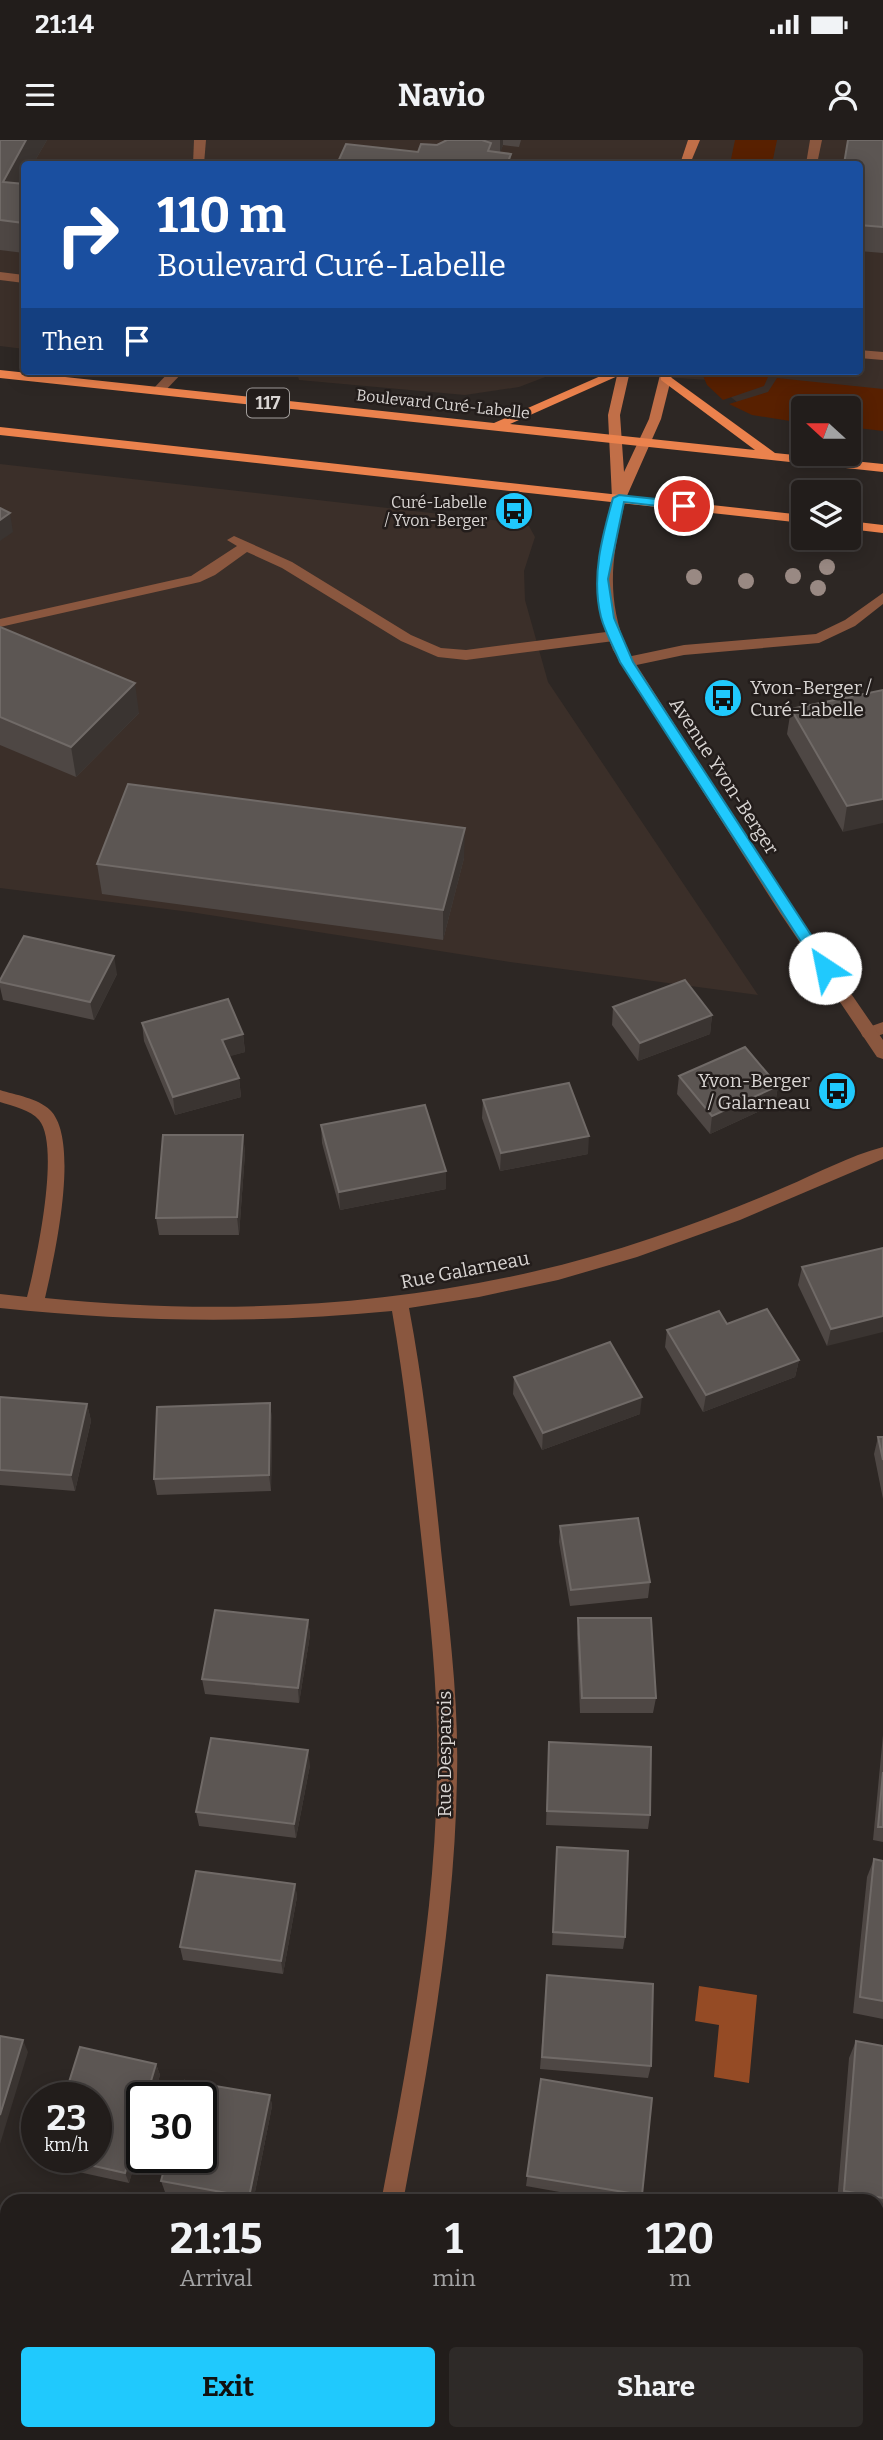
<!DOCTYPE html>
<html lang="en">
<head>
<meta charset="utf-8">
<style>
	:root { --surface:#221d1b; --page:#2e2a28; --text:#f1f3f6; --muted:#a2a2a3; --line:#3f3b3a; --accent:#20c9fd }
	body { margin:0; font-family:Bitter,serif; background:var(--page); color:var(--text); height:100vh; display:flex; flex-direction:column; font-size:26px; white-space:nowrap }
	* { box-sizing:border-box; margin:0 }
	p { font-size:23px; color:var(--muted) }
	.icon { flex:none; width:38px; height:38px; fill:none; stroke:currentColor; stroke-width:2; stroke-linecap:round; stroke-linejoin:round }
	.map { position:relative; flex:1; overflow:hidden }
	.panel { position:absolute; left:0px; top:2054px; width:884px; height:247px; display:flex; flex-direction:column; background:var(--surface); border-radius:21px 21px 0 0; box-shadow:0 4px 18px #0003,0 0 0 2px var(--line) }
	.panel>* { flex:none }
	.hud { position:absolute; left:21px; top:21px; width:842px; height:214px; border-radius:7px; box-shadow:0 4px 18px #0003,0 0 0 2px var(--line); background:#1a4fa0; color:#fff; overflow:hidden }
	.needle { width:46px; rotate:291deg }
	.buttons { position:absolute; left:791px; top:256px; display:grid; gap:14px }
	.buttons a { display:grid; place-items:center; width:70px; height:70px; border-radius:7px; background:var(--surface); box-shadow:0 4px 18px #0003,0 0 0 2px var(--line); font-size:35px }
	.speed { position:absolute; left:21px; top:1942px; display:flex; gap:14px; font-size:35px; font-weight:700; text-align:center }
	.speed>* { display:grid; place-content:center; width:91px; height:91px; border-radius:50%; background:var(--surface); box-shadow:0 4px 18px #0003,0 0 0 2px var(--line); line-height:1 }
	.speed small { font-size:18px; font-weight:400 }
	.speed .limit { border:4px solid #111; border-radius:10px; background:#fff; color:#111 }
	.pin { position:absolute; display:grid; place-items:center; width:60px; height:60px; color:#fff; margin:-30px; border:4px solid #fff; border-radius:50%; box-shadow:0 2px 7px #0007 }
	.me { position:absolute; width:77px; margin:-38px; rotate:326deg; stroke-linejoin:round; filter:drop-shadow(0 0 5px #0008) }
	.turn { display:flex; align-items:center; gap:24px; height:147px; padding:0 21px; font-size:32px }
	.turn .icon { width:91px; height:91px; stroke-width:2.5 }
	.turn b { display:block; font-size:49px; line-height:60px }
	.then { display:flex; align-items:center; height:66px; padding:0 21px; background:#0003; gap:14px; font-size:26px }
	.eta { display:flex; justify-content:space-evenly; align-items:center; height:119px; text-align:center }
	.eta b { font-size:42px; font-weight:700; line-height:49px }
	.action { display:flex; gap:14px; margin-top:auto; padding:14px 21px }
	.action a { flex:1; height:80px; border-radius:7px; background:var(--accent); color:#111; font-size:28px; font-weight:700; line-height:80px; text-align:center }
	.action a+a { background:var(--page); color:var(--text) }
	.status { display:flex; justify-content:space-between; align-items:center; height:49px; padding:0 35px; background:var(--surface); direction:ltr }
	.status svg { height:19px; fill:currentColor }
	header { display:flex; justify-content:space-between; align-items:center; height:91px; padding:0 21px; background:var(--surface); font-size:32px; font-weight:700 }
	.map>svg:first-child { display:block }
</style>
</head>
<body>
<div class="status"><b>21:14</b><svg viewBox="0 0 49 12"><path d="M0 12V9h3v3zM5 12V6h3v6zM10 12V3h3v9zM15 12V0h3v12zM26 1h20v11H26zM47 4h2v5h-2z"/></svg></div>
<header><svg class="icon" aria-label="menu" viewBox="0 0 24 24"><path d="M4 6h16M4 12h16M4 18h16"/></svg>Navio<svg class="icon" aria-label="person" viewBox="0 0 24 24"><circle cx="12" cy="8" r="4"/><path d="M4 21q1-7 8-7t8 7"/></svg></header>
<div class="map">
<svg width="883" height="2300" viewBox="0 0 883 2300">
	<rect width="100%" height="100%" fill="#2d2724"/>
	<!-- built -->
	<g fill="#3b2f29">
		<polygon points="0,0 883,0 883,286 849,268 743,267 710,240 561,231 519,247 465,255 299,240 297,233 274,231 859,231 859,24 24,24 24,209 0,206"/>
		<polygon points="0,324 511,382 529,386 535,397 524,431 525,460 548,542 758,855 510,822 190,772 0,748"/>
	</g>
	<!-- green -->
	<g fill="#582000">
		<polygon points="735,0 777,0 772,24 730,24"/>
		<polygon points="701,231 765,231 764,236 768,237 764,246 723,260 707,245"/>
		<polygon points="777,238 883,249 883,291 849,287 849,268 803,268 803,282 801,280 791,279 790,281 752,275 729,264 768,252"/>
	</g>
	<!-- water -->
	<polygon fill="#954b25" points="699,1846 757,1855 749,1943 714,1937 719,1885 695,1881"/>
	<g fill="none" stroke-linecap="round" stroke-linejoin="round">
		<!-- lane -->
		<g fill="#8a573f" fill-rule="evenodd">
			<polygon points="194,0 206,0 204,24 193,24"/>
			<polygon points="810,0 822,0 817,24 806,24"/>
			<polygon points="0,132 24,135 24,143 0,140"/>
			<polygon points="859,210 883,212 883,220 859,218"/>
			<polygon points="170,231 184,231 162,254 154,254 154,248"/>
			<polygon points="234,396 292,422 411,495 441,508 466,510 614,491 621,496 614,501 466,520 438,517 401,501 282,428 247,412 215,435 200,442 0,487 0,479 191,436 237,406 227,400"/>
			<polygon points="883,453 883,464 855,486 819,503 684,515 627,527 620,522 627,517 684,505 816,494 845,480"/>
			<polygon points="883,882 883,894 869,899 863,897 861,893 863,889"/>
		</g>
		<!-- street -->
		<g fill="#8a573f" fill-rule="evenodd">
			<path d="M619,354L626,358C612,415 605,454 627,510L790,765L883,900V919L877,917L780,773L613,510C591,454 599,415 612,358Z"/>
			<path d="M0,950C15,955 38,958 50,970C81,1000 54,1119 45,1158C248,1179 457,1164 652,1098C697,1083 741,1066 785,1047C818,1033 849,1016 883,1007V1019L740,1080L637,1117L558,1140L479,1157L409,1168C424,1248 433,1329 441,1410C449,1485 459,1561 457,1637C455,1779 429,1922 403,2062H381C408,1921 435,1779 437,1635C439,1561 431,1487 423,1413C414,1332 406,1251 392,1171C257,1184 134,1182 0,1168V1154L27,1157C36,1123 61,1006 39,980C31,970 12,966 0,962Z"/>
			<polygon points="0,2156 7,2158 7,2180 0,2178"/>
			<polygon points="335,2294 359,2294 358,2300 334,2300"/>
		</g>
		<!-- secondary -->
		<g fill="#c16f48" fill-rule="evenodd">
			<polygon points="688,0 700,0 690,24 680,24"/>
			<polygon points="618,231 630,231 620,275 624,332 649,279 661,231 673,231 661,279 626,358 619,362 612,358 608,275"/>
		</g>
		<!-- primary -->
		<g fill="#eb824d" fill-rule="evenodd">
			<polygon points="0,230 494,283 612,231 629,231 510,284 755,310 661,240 661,234 665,233 775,313 883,324 883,332 0,238"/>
			<polygon points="0,287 803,375 803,383 0,295"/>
			<polygon points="849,381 883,385 883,393 849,389"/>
		</g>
	</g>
	<!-- trees -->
	<g fill="#998983">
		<circle cx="827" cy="427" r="8"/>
		<circle cx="793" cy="436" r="8"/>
		<circle cx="694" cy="437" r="8"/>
		<circle cx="746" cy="441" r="8"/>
		<circle cx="818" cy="448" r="8"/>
	</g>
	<!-- wall -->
	<g fill="#4e4744">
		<polygon points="0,0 47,0 33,24 24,24 24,41 23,44 24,44 24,113 0,110"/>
		<polygon points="444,0 521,0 519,7 503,5 500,12 511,14 510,24 337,24 418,12 437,5 446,1"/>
		<polygon points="883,0 883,113 859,111 859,24"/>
		<polygon points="0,487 139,573 76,637 0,605"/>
		<polygon points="883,550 843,692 787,594 791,569"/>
		<polygon points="464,718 443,800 102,754 97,724"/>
		<polygon points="117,834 94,880 3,860 0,847 0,840"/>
		<polygon points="613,867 712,875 710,894 638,921 612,885"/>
		<polygon points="142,883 243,894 245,912 229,916 239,938 241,957 175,975 144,901"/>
		<polygon points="679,936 778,946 775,964 710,994 677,954"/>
		<polygon points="483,960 588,1014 500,1031 482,978"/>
		<polygon points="321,985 446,1049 340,1070 322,1003"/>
		<polygon points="243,995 245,1013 239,1095 159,1095 156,1078"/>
		<polygon points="883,1108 827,1206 798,1145 802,1127"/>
		<polygon points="727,1184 799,1220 795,1237 703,1272 665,1207 667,1190"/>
		<polygon points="514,1237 640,1274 542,1310 513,1254"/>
		<polygon points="0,1257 87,1264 91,1281 75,1351 0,1345"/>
		<polygon points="270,1263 272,1280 271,1351 157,1355 154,1339"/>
		<polygon points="878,1297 883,1297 883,1359 874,1314"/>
		<polygon points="560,1386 650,1442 648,1458 570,1466 559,1402"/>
		<polygon points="578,1478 656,1558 653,1573 580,1573 577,1494"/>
		<polygon points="308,1480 310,1495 299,1563 205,1554 202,1539"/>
		<polygon points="883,1595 883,1702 873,1700"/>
		<polygon points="549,1602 650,1675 648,1689 546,1685"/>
		<polygon points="310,1625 296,1698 199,1686 196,1672"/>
		<polygon points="557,1707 625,1797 623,1809 552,1805"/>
		<polygon points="874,1719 883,1721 883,1879 853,1873 867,1737"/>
		<polygon points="295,1744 297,1757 283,1834 183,1820 180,1807"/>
		<polygon points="546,1848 651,1926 648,1938 540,1929"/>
		<polygon points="856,1901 883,1906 883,2073 877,2072 877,2062 837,2062 849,1918"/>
		<polygon points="80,1907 156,1924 160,1935 153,1958 142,1958 142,1998 129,2043 51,2026 47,2018 96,2018 96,1958 64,1958"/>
		<polygon points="541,1939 642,2055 640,2062 616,2062 526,2046"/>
		<polygon points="270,1955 272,1966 253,2062 220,2062 165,2052 161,2041"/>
		<polygon points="877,2105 883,2107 883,2288 877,2287"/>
	</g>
	<!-- shaded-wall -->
	<g fill="#3a3431">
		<polygon points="26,0 47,0 33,24 24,24 24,41 7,72 3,42"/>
		<polygon points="500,0 503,0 503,5 500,14"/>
		<polygon points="10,373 13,392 0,401 0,380"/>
		<polygon points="135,543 139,573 76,637 71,607"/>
		<polygon points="883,659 883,683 843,692 847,666"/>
		<polygon points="465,688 464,718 443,800 443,770"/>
		<polygon points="114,816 117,834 94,880 90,862"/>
		<polygon points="712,875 710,894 638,921 640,903"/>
		<polygon points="243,894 245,912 224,918 222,900"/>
		<polygon points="239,938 241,957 175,975 173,957"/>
		<polygon points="778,946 775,964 710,994 712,976"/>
		<polygon points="243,995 245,1013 239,1095 237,1077"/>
		<polygon points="589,996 588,1014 500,1031 501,1013"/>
		<polygon points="446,1031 446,1049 340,1070 339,1052"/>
		<polygon points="883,1176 883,1192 827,1206 831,1189"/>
		<polygon points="799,1220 795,1237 703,1272 706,1255"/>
		<polygon points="642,1257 640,1274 542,1310 543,1293"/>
		<polygon points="270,1263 272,1280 271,1351 269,1335"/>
		<polygon points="87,1264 91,1281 75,1351 71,1335"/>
		<polygon points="308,1480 310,1495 299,1563 298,1548"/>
		<polygon points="308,1610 310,1625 296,1698 294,1684"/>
		<polygon points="295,1744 297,1757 283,1834 281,1821"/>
		<polygon points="23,1900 28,1912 0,2004 0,1975"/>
		<polygon points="156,1924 160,1935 153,1958 146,1958"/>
		<polygon points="270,1955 272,1966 253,2062 250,2062 249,2057"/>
		<polygon points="142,1974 142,1998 129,2043 125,2033"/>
	</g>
	<!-- building -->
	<g fill="#5c5653" stroke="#706a67" stroke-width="2">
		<polygon points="0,0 26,0 3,42 24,44 24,83 0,80"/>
		<polygon points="447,0 482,0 491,3 488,11 511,14 507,24 337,24 346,4 418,12 421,4 437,5"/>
		<polygon points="848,0 883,0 883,87 859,85 859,24 844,24"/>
		<polygon points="0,368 10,373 0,380"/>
		<polygon points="0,487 135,543 71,607 0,577"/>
		<polygon points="883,550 883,659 847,666 791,569"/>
		<polygon points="128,644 465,688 443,770 97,724"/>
		<polygon points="24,796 114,816 90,862 0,842 0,840"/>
		<polygon points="685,840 712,875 640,903 613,867"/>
		<polygon points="228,859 243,894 222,900 239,938 173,957 142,883"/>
		<polygon points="745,907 778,946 712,976 679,936"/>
		<polygon points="569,943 589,996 501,1013 483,960"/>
		<polygon points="425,965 446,1031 339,1052 321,985"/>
		<polygon points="163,995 243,995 237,1077 156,1078"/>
		<polygon points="883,1108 883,1176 831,1189 802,1127"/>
		<polygon points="767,1169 799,1220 706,1255 667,1190 719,1171 727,1184"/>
		<polygon points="610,1202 642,1257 543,1293 514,1237"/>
		<polygon points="0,1257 87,1264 71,1335 0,1330"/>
		<polygon points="270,1263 269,1335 154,1339 157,1267"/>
		<polygon points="878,1297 883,1297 883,1320"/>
		<polygon points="638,1378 650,1442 571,1450 560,1386"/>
		<polygon points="215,1470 308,1480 298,1548 202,1539"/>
		<polygon points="578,1478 651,1478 656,1558 582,1558"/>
		<polygon points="211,1598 308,1610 294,1684 196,1672"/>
		<polygon points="549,1602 651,1607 650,1675 547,1671"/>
		<polygon points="883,1632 883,1687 878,1687"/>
		<polygon points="557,1707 628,1711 625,1797 553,1792"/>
		<polygon points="874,1719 883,1721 883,1861 860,1857"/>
		<polygon points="196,1731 295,1744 281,1821 180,1807"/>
		<polygon points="547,1835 653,1844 651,1926 542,1917"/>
		<polygon points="0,1896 23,1900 0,1975"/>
		<polygon points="856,1901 883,1906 883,2058 844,2051"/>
		<polygon points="80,1907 156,1924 146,1958 142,1958 142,1974 125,2033 59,2018 96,2018 96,1958 64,1958"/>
		<polygon points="541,1939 652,1958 642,2055 527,2036"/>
		<polygon points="185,1941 270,1955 249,2057 161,2041 167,2018 201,2018 201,1958 181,1958"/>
		<polygon points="877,2105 883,2107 883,2275 877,2274"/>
		<polygon points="496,2294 573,2294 572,2300 495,2300"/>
	</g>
	<!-- route -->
	<path fill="#20c9fd" stroke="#1583a4" stroke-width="2" d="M619,355L684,362L690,366L684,369L624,362L608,439L614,478L633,522L830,824L832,828L830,831H820L620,522C614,508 605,492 601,477C591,437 602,397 613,358Z"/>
	<!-- icons -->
	<defs>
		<symbol id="bus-disc" viewBox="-11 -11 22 22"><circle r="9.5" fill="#20c9fd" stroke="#231d1b"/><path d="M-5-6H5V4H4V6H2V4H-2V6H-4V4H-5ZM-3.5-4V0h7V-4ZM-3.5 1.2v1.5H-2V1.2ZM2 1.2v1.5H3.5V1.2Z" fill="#111"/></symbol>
	</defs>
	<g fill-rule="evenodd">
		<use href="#bus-disc" x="492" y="349" width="44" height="44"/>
		<use href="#bus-disc" x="701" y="536" width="44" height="44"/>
		<use href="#bus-disc" x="815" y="929" width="44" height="44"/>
	</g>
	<g text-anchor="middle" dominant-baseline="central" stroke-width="5" stroke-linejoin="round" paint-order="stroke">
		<!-- far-street labels -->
		<g font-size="16" fill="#d9d5d3" stroke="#231d1b">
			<text transform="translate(443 264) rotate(6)">Boulevard Curé-Labelle</text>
		</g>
		<!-- far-poi labels -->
		<g font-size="16" fill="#d9d5d3" stroke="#231d1b" text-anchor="end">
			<text x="487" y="362">Curé-Labelle<tspan x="487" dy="18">/ Yvon-Berger</tspan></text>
		</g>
		<!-- shield labels -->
		<rect fill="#231d1b" stroke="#a29e9c" stroke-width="2" x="247" y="248.5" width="42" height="29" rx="5"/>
		<g font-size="18" font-weight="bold" fill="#d9d5d3">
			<text x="268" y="263">117</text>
		</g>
		<!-- poi labels -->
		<g font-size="19" fill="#d9d5d3" stroke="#231d1b" text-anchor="start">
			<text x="750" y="547">Yvon-Berger /<tspan x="750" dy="22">Curé-Labelle</tspan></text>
			<text x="810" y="940" text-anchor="end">Yvon-Berger<tspan x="810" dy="22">/ Galarneau</tspan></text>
		</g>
		<!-- street labels -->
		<g font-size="19" fill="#d9d5d3" stroke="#231d1b">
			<text transform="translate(724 636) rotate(57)">Avenue Yvon-Berger</text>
			<text transform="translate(465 1130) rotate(-11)">Rue Galarneau</text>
			<text transform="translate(444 1614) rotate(-90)">Rue Desparois</text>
		</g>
	</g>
</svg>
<div class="buttons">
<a><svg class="needle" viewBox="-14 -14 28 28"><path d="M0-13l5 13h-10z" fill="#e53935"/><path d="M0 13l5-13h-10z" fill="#a2a2a3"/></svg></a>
<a><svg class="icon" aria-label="layers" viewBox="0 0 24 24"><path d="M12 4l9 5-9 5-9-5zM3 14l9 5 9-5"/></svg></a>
</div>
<div class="speed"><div>23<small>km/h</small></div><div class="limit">30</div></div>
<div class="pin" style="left:684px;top:366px;background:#d93025"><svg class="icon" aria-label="arrive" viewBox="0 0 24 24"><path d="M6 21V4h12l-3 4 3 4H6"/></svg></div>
<svg class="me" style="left:825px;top:828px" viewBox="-20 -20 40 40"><circle r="19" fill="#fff"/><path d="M0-13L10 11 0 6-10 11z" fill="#20c9fd"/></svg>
<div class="hud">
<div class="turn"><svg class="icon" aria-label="right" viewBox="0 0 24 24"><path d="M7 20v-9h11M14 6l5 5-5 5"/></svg><div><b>110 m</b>Boulevard Curé-Labelle</div></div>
<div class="then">Then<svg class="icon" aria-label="arrive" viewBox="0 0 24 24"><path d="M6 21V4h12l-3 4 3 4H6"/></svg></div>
</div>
<section class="panel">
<div class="eta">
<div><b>21:15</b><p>Arrival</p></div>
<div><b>1</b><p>min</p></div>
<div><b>120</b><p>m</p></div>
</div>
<div class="action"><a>Exit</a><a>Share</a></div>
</section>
</div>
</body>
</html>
